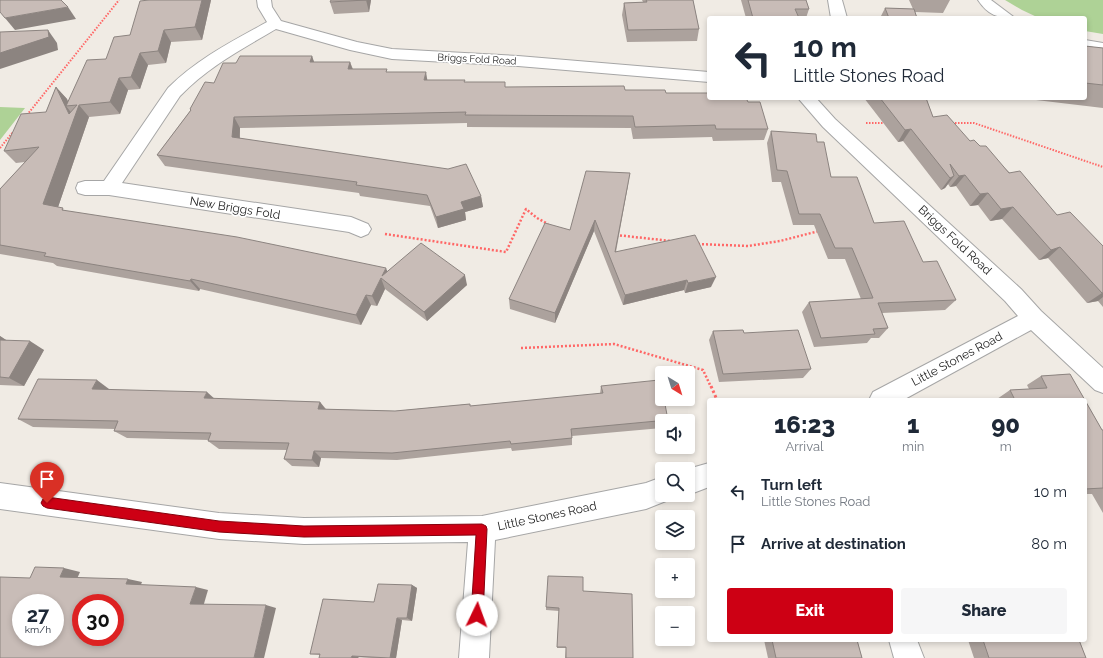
<!DOCTYPE html>
<html lang="en">
<head>
<meta charset="utf-8">
<style>
	:root { --surface:#fff; --page:#f6f6f7; --text:#1f2937; --muted:#747a83; --accent:#cd0014 }
	body { margin:0; font-family:Raleway,sans-serif; background:var(--page); color:var(--text); height:100vh; display:flex; flex-direction:column; font-size:15px; white-space:nowrap }
	* { box-sizing:border-box; margin:0 }
	p { font-size:13px; color:var(--muted) }
	.icon { flex:none; width:22px; height:22px; fill:none; stroke:currentColor; stroke-width:2; stroke-linecap:round; stroke-linejoin:round }
	.map { position:relative; flex:1; overflow:hidden }
	.side { position:absolute; left:707px; top:398px; width:380px; height:244px; display:flex; flex-direction:column; background:var(--surface); border-radius:4px; box-shadow:0 2px 6px #0003 }
	.side>* { flex:none }
	.guide { position:absolute; left:707px; top:16px; width:380px; height:84px; border-radius:4px; box-shadow:0 2px 6px #0003; background:#fff; color:var(--text); overflow:hidden }
	.needle { width:26px; rotate:142deg }
	.fabs { position:absolute; left:655px; top:366px; display:grid; gap:8px }
	.fabs a { display:grid; place-items:center; width:40px; height:40px; border-radius:4px; background:var(--surface); box-shadow:0 2px 6px #0003; font-size:20px }
	.speed { position:absolute; left:12px; top:594px; display:flex; gap:8px; font-size:20px; font-weight:700; text-align:center }
	.speed>* { display:grid; place-content:center; width:52px; height:52px; border-radius:50%; background:var(--surface); box-shadow:0 2px 6px #0003; line-height:1 }
	.speed small { font-size:10px; font-weight:400 }
	.speed .limit { border:6px solid #d22; background:#fff; color:#111 }
	.pin { position:absolute; display:grid; place-items:center; width:34px; height:34px; color:#fff; margin:-41px -17px; border-radius:50% 50% 50% 0; rotate:-45deg; box-shadow:0 0 4px #0007 }
	.pin .icon { rotate:45deg }
	.me { position:absolute; width:44px; margin:-22px; rotate:3deg; stroke-linejoin:round; filter:drop-shadow(0 0 3px #0008) }
	.turn { display:flex; align-items:center; gap:14px; height:84px; padding:0 20px; font-size:18px }
	.turn .icon { width:52px; height:52px; stroke-width:2.5 }
	.turn b { display:block; font-size:28px; line-height:34px }
	.eta { display:flex; justify-content:space-evenly; align-items:center; height:68px; text-align:center }
	.eta b { font-size:24px; font-weight:800; line-height:28px }
	.cta { display:flex; gap:8px; margin-top:auto; padding:8px 20px }
	.cta a { flex:1; height:46px; border-radius:4px; background:var(--accent); color:#fff; font-size:16px; font-weight:800; line-height:46px; text-align:center }
	.cta a+a { background:var(--page); color:var(--text) }
	ul { padding:0; list-style:none }
	li { display:flex; align-items:center; gap:12px; height:52px; padding:0 20px }
	li div { flex:1 }
	li b { display:block; font-size:15px }
	li em { font-style:normal }
	.map>svg:first-child { display:block }
</style>
</head>
<body>
<div class="map">
<svg width="1103" height="658" viewBox="0 0 1103 658">
	<rect width="100%" height="100%" fill="#f0ebe4"/>
	<!-- forest -->
	<g fill="#aed296">
		<polygon points="1005,0 1103,0 1103,34 1085,31 1085,18 1039,18 1022,10"/>
		<polygon points="0,107 25,108 0,140"/>
	</g>
	<g fill="none" stroke-linecap="round" stroke-linejoin="round">
		<defs>
			<g id="service">
				<path d="M978,0H991L1015,18C997,18 988,15 978,0Z"/>
				<polygon points="1085,40 1103,43 1103,51 1085,48"/>
			</g>
			<g id="minor">
				<path d="M257,0H271L272,7L281,21L357,42L392,49L518,56L709,72V82L518,66L392,59L350,50L276,29C242,49 208,67 180,96L122,183L351,217L368,224L371,229L368,234L361,237L349,232L109,195H85L78,193L76,188L78,183L85,181H104L168,88C197,59 231,42 267,22L258,7Z"/>
				<polygon points="828,0 842,0 847,18 831,18"/>
				<polygon points="798,98 816,98 835,119 1021,289 1041,311 1103,368 1103,393 1095,390 1031,330 903,400 869,400 873,392 1018,316 1005,301 823,127"/>
				<polygon points="709,463 709,487 688,495 688,469"/>
				<polygon points="662,477 662,495 673,495 671,499 646,509 495,540 489,658 459,658 468,542 304,544 219,539 0,509 0,483 219,513 304,518 482,516 646,483"/>
				<polygon points="889,640 917,640 924,658 894,658"/>
			</g>
		</defs>
		<!-- service casing -->
		<use href="#service" stroke="#a6a6a6" stroke-width="2"/>
		<!-- minor casing -->
		<use href="#minor" stroke="#a6a6a6" stroke-width="2"/>
		<!-- path-far2 -->
		<g stroke="#ff6766" stroke-width="2" stroke-dasharray="1.5 1.5" stroke-linecap="butt">
			<polyline points="27,115 119,0"/>
			<polyline points="866,123 885,123"/>
			<polyline points="952,123 974,123 1103,167"/>
			<polyline points="0,148 13,132"/>
		</g>
		<!-- path-far1 -->
		<g stroke="#ff6766" stroke-width="2.5" stroke-dasharray="2 2" stroke-linecap="butt">
			<polyline points="385,234 506,252 526,209 537,218 548,224"/>
			<polyline points="616,235 671,241"/>
			<polyline points="698,244 748,246 780,241 819,231"/>
			<polyline points="521,348 614,344 703,370 711,387"/>
		</g>
		<!-- path -->
		<polyline stroke="#ff6766" stroke-width="3" stroke-dasharray="2.5 2.5" stroke-linecap="butt" points="711,386 717,400"/>
		<!-- service -->
		<use href="#service" fill="#fff" fill-rule="evenodd"/>
		<!-- minor -->
		<use href="#minor" fill="#fff" fill-rule="evenodd"/>
	</g>
	<!-- wall -->
	<g fill="#aca29d">
		<polygon points="149,0 211,0 202,40 171,42 166,63 148,65 140,89 128,90 120,114 89,117 58,207 66,211 387,271 467,285 427,321 385,289 377,306 371,305 361,325 200,289 199,291 57,266 53,263 0,254 0,189 25,162 16,163 4,151 46,112 56,87 67,99 68,103 106,59 130,35"/>
		<polygon points="331,0 371,0 369,12 334,14 330,2"/>
		<polygon points="642,0 693,0 699,29 697,41 627,42 622,15 624,3 643,2"/>
		<polygon points="741,0 806,0 809,9 806,18 746,18"/>
		<polygon points="909,0 950,0 943,13 915,12 917,18 880,18 885,8 913,9"/>
		<polygon points="1085,46 1103,48 1103,108 1036,100 1035,98 1085,98"/>
		<polygon points="312,56 314,62 350,62 353,69 388,72 427,80 465,82 505,82 505,87 625,90 666,93 748,102 768,129 764,140 713,141 712,137 633,139 631,128 467,127 467,123 240,128 240,138 481,196 483,207 465,212 466,220 438,228 430,206 360,196 359,193 165,166 157,155 190,111 190,109 214,83 236,63"/>
		<polygon points="864,98 926,98 933,117 970,141 980,146 1057,215 1103,246 1103,307 1098,301 1087,303 1048,258 1039,260 1002,219 990,221 978,205 970,206 956,186 950,187 948,184 945,188 941,190 903,141 898,142"/>
		<polygon points="771,131 817,142 831,177 874,223 923,262 956,300 945,310 882,313 888,328 879,338 871,338 867,343 814,347 802,312 809,302 861,299 845,259 828,259 814,225 793,225 781,182 772,182 767,143"/>
		<polygon points="628,185 616,252 711,287 685,293 684,290 623,305 594,231 555,323 510,309 509,299 570,230"/>
		<polygon points="713,331 744,333 811,369 803,378 719,382 709,340"/>
		<polygon points="0,336 6,340 44,350 24,386 0,385"/>
		<polygon points="1070,374 1102,430 1103,430 1103,513 1092,494 1085,494 1085,400 997,400 997,399 1010,390 1029,389 1027,385 1041,376"/>
		<polygon points="601,386 668,420 668,421 662,421 662,428 572,436 572,445 512,451 511,448 397,460 321,458 319,467 292,466 284,459 287,450 219,449 208,441 209,440 127,438 114,431 115,429 33,427 18,419 109,389 109,390 215,399 320,402 326,409 395,411 470,404 470,406 600,394"/>
		<polygon points="412,585 417,588 412,621 402,620 396,658 373,658 320,655 310,654 374,602"/>
		<polygon points="583,591 633,658 565,658 566,648 557,648 559,611 546,610 546,607"/>
		<polygon points="764,640 857,640 862,658 768,658"/>
		<polygon points="968,640 1079,640 1086,658 974,658"/>
	</g>
	<!-- shaded-wall -->
	<g fill="#8c8480">
		<polygon points="202,0 211,0 202,40 195,27"/>
		<polygon points="366,0 371,0 369,12"/>
		<polygon points="68,7 76,19 15,30 5,18"/>
		<polygon points="48,30 57,43 58,50 0,69 0,53"/>
		<polygon points="164,30 171,42 166,63 158,51"/>
		<polygon points="140,53 148,65 140,89 131,77"/>
		<polygon points="312,56 316,68 310,62"/>
		<polygon points="350,62 354,74 348,69"/>
		<polygon points="426,72 428,84 424,80"/>
		<polygon points="119,78 128,90 120,114 110,102"/>
		<polygon points="56,87 67,99 70,106 66,106 74,116 79,105 89,117 55,216 43,204 69,114"/>
		<polygon points="234,117 240,128 239,148 232,137"/>
		<polygon points="911,129 903,141 898,142 905,130"/>
		<polygon points="630,173 628,185 613,263 615,252"/>
		<polygon points="965,175 956,186 950,187 959,176"/>
		<polygon points="954,176 945,188 941,190 950,178"/>
		<polygon points="988,193 978,205 970,206 980,194"/>
		<polygon points="481,196 483,207 465,212 466,220 438,228 436,217 461,202"/>
		<polygon points="1013,207 1002,219 990,221 1001,209"/>
		<polygon points="595,220 594,231 555,323 555,313"/>
		<polygon points="1060,247 1048,258 1039,260 1051,250"/>
		<polygon points="386,268 390,278 382,276"/>
		<polygon points="465,275 467,285 427,321 424,312"/>
		<polygon points="716,277 711,287 685,293 688,283"/>
		<polygon points="381,278 385,289 377,306 372,296"/>
		<polygon points="191,279 200,289 199,291 190,281"/>
		<polygon points="687,280 684,290 623,305 625,295"/>
		<polygon points="1102,293 1103,293 1103,297 1098,301 1087,303"/>
		<polygon points="366,295 371,305 361,325 356,315"/>
		<polygon points="0,336 6,340 0,348"/>
		<polygon points="30,341 44,350 24,386 9,378"/>
		<polygon points="97,380 109,389 105,398 92,389"/>
		<polygon points="207,392 216,400 204,398"/>
		<polygon points="320,402 326,410 318,409"/>
		<polygon points="314,451 321,458 319,467 312,460"/>
		<polygon points="64,568 80,572 76,581 60,577"/>
		<polygon points="128,579 142,582 140,587 126,584"/>
		<polygon points="412,585 417,588 412,621 407,618"/>
		<polygon points="196,587 208,590 203,607 190,604"/>
		<polygon points="266,605 276,608 264,658 254,658"/>
		<polygon points="397,618 402,620 396,658 390,658"/>
		<polygon points="352,656 359,657 358,658 351,658"/>
	</g>
	<!-- building -->
	<g fill="#c8bcb7" stroke="#8c8480" fill-rule="evenodd">
		<polygon points="0,0 61,0 68,7 5,18 0,12"/>
		<polygon points="149,0 202,0 195,27 164,30 158,51 140,53 131,77 119,78 110,102 79,105 43,204 63,208 62,210 237,237 386,268 382,276 421,243 465,275 424,312 381,278 372,296 366,295 356,315 191,279 190,281 44,256 46,253 0,245 0,189 39,147 4,151 21,114 46,112 56,87 69,114 77,105 66,106 87,60 106,59 114,37 130,35 140,1"/>
		<polygon points="331,0 366,0 330,2"/>
		<polygon points="646,0 693,0 699,29 628,30 624,3 647,2"/>
		<polygon points="748,0 806,0 809,9 795,9 799,18 753,18"/>
		<polygon points="885,8 914,9 917,18 889,18"/>
		<polygon points="48,30 49,37 0,53 0,32"/>
		<polygon points="1085,46 1103,48 1103,85 1085,83"/>
		<polygon points="240,56 312,56 310,62 350,62 348,69 387,69 386,72 426,72 424,80 465,80 464,82 505,82 505,87 624,86 625,90 665,90 666,93 709,93 709,98 746,98 748,102 760,102 768,129 716,129 715,125 635,127 633,116 465,115 466,112 234,117 232,137 448,169 466,164 481,196 461,202 464,209 436,217 427,195 356,185 357,182 157,155 191,110 190,109 205,82 214,83 223,63 236,63"/>
		<polygon points="880,98 926,98 933,117 947,115 970,141 974,140 980,146 986,146 1009,173 1020,171 1057,215 1070,212 1103,246 1103,293 1102,293 1060,247 1051,250 1013,207 1001,209 988,193 980,194 965,175 959,176 950,164 954,176 950,178 911,129 905,130"/>
		<polygon points="771,131 816,134 817,142 824,142 831,177 857,177 874,223 904,221 923,262 937,261 956,300 878,303 888,328 873,329 875,334 821,338 809,302 873,298 852,248 835,248 820,214 799,214 787,171 777,170"/>
		<polygon points="586,171 630,173 615,252 695,235 716,277 688,283 687,280 625,295 595,220 555,313 509,299 545,223 570,230"/>
		<polygon points="743,330 744,333 798,330 811,369 723,374 713,331"/>
		<polygon points="0,340 30,341 9,378 0,377"/>
		<polygon points="1070,374 1102,430 1103,430 1103,488 1085,489 1085,400 1015,400 1010,390 1047,388 1041,376"/>
		<polygon points="38,379 97,380 92,389 207,392 204,398 320,402 318,409 395,411 470,404 470,406 603,393 601,386 659,380 662,392 662,399 664,399 668,420 571,429 572,438 511,444 510,441 392,453 314,451 312,460 284,459 289,443 208,441 211,433 114,431 118,421 18,419"/>
		<path d="M35,567L64,568L60,577L128,579L126,584L196,587L190,604L266,605L254,658H0V577L30,578ZM21,603H55V637H21ZM81,603H115V637H81Z"/>
		<polygon points="548,576 583,577 583,591 632,594 633,658 566,658 566,647 557,647 559,608 546,607"/>
		<polygon points="378,584 412,585 407,618 397,618 390,658 352,656 351,658 319,658 320,654 310,654 323,599 374,602"/>
		<polygon points="772,640 857,640 862,658 776,658"/>
		<polygon points="983,640 1079,640 1086,658 989,658"/>
	</g>
	<!-- route -->
	<polygon fill="#cd0014" stroke="#85000d" points="47,497 219,521 304,526 482,524 486,526 487,529 483,615 481,619 477,621 473,619 471,615 476,535 304,537 219,532 47,508 43,506 41,503 43,499"/>
	<g text-anchor="middle" dominant-baseline="central" stroke-width="3.5" stroke-linejoin="round" paint-order="stroke">
		<!-- far-street labels -->
		<g font-size="10" fill="#1f1f1f" stroke="#fff">
			<text transform="translate(477 59) rotate(3)">Briggs Fold Road</text>
		</g>
		<!-- street labels -->
		<g font-size="12" fill="#1f1f1f" stroke="#fff">
			<text transform="translate(235 208) rotate(9)">New Briggs Fold</text>
			<text transform="translate(955 240) rotate(43)">Briggs Fold Road</text>
			<text transform="translate(957 359) rotate(-28)">Little Stones Road</text>
			<text transform="translate(547 516) rotate(-12)">Little Stones Road</text>
		</g>
	</g>
</svg>
<div class="fabs">
<a><svg class="needle" viewBox="-14 -14 28 28"><path d="M0-13l5 13h-10z" fill="#e53935"/><path d="M0 13l5-13h-10z" fill="#747a83"/></svg></a>
<a><svg class="icon" aria-label="sound" viewBox="0 0 24 24"><path d="M4 9h4l5-4v14l-5-4H4zM17 9q2 3 0 6"/></svg></a>
<a><svg class="icon" aria-label="search" viewBox="0 0 24 24"><circle cx="10" cy="10" r="6"/><path d="M15 15l6 6"/></svg></a>
<a><svg class="icon" aria-label="layers" viewBox="0 0 24 24"><path d="M12 4l9 5-9 5-9-5zM3 14l9 5 9-5"/></svg></a>
<a>+</a>
<a>−</a>
</div>
<div class="speed"><div>27<small>km/h</small></div><div class="limit">30</div></div>
<div class="pin" style="left:47px;top:503px;background:#d93025"><svg class="icon" aria-label="arrive" viewBox="0 0 24 24"><path d="M6 21V4h12l-3 4 3 4H6"/></svg></div>
<svg class="me" style="left:477px;top:615px" viewBox="-20 -20 40 40"><circle r="19" fill="#fff"/><path d="M0-13L10 11 0 6-10 11z" fill="#cd0014"/></svg>
<div class="guide">
<div class="turn"><svg class="icon" aria-label="left" viewBox="0 0 24 24"><path d="M17 20v-9H6M10 6l-5 5 5 5"/></svg><div><b>10 m</b>Little Stones Road</div></div>
</div>
<section class="side">
<div class="eta">
<div><b>16:23</b><p>Arrival</p></div>
<div><b>1</b><p>min</p></div>
<div><b>90</b><p>m</p></div>
</div>
<ul>
<li><svg class="icon" aria-label="left" viewBox="0 0 24 24"><path d="M17 20v-9H6M10 6l-5 5 5 5"/></svg><div><b>Turn left</b><p>Little Stones Road</p></div><em>10 m</em></li>
<li><svg class="icon" aria-label="arrive" viewBox="0 0 24 24"><path d="M6 21V4h12l-3 4 3 4H6"/></svg><div><b>Arrive at destination</b></div><em>80 m</em></li>
</ul>
<div class="cta"><a>Exit</a><a>Share</a></div>
</section>
</div>
</body>
</html>
